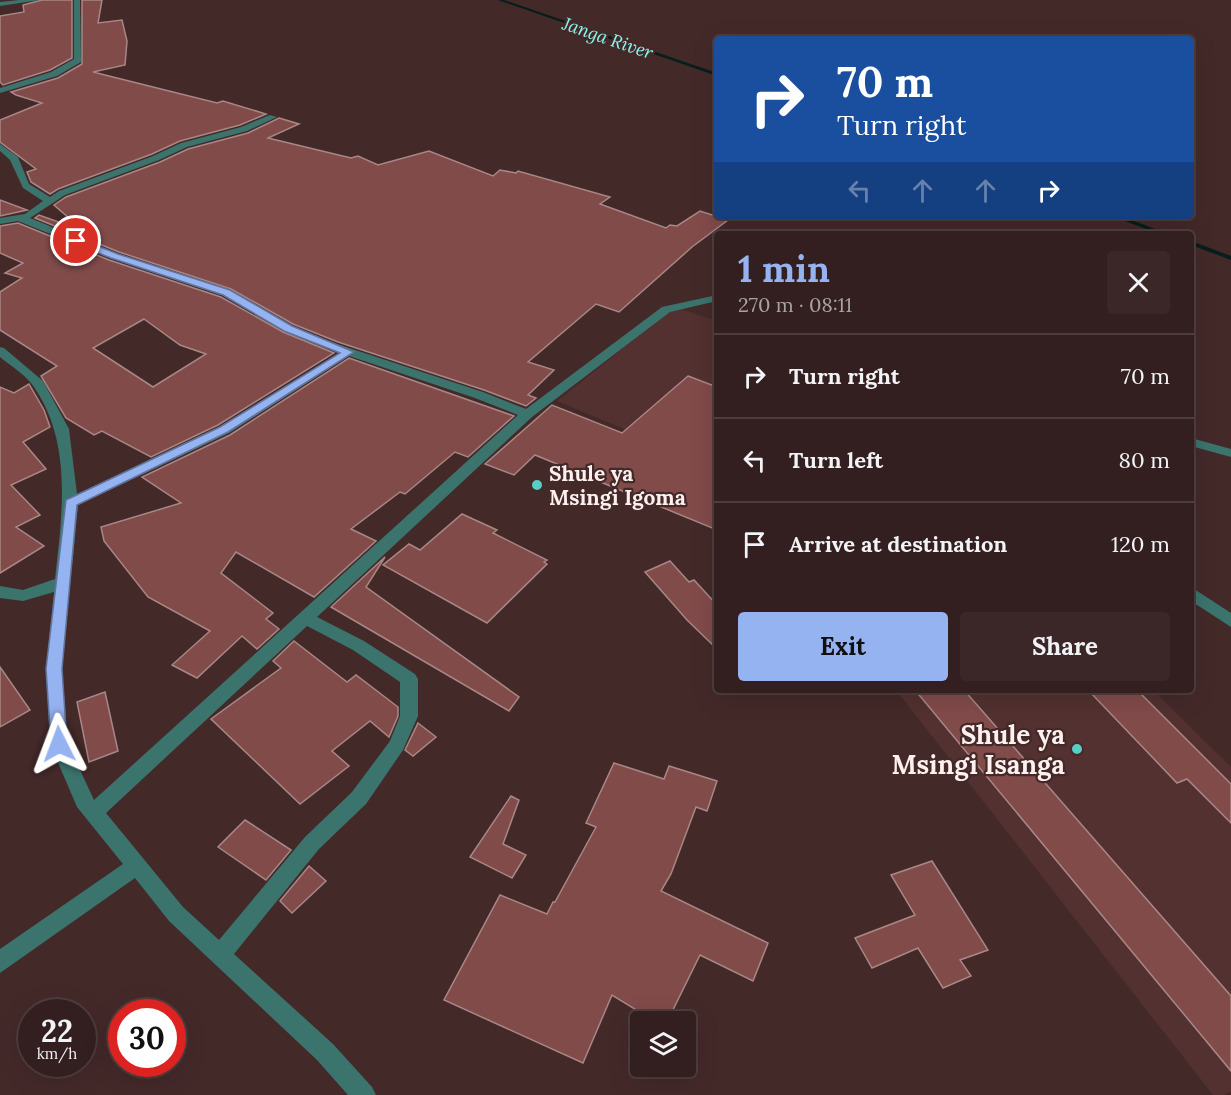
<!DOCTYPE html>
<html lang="en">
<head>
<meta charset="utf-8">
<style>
	:root { --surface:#331f1f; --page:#3b2728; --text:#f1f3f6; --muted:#a9a2a4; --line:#4e3d3d; --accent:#95b2f1 }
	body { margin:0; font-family:Lora,serif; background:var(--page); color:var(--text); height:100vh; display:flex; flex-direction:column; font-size:22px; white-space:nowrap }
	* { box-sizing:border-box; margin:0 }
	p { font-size:20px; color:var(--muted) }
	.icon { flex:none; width:33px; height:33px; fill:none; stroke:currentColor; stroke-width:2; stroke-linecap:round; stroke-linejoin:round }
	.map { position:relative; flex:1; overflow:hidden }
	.sheet { position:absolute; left:714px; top:231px; width:480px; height:462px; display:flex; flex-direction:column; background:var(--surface); border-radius:6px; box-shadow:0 6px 24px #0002,0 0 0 2px var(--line) }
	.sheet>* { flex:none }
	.hud { position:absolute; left:714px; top:36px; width:480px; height:183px; border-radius:6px; box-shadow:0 6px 24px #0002,0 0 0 2px var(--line); background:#1a4fa0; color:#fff; overflow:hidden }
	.buttons { position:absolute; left:630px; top:1011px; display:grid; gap:12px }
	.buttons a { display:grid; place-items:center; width:66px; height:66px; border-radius:6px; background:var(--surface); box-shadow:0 6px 24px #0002,0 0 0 2px var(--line); font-size:30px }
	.speed { position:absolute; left:18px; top:999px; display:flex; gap:12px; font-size:30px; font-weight:700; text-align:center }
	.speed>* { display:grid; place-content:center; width:78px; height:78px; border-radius:50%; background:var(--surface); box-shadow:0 6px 24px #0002,0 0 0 2px var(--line); line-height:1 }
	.speed small { font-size:15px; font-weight:400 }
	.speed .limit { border:9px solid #d22; background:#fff; color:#111 }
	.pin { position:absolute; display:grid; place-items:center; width:51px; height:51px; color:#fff; margin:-26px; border:3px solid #fff; border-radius:50%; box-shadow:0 2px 6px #0007 }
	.me { position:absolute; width:66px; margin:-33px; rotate:357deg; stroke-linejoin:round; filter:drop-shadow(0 0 4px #0008) }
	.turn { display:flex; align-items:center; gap:21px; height:126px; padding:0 24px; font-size:27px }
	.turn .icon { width:78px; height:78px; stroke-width:2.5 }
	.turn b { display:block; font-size:42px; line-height:51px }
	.lanes { display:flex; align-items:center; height:57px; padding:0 24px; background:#0003; justify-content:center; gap:30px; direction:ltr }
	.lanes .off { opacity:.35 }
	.round { display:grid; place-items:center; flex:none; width:63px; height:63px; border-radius:6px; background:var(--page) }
	.summary { display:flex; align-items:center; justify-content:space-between; height:102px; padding:0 24px }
	h1 { font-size:36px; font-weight:700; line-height:45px; color:var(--accent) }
	.action { display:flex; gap:12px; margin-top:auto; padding:12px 24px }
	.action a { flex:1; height:69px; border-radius:6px; background:var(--accent); color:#111; font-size:24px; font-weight:700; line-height:69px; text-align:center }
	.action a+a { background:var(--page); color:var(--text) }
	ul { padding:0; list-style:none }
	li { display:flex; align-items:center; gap:18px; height:84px; padding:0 24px; border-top:2px solid var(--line) }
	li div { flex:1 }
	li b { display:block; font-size:22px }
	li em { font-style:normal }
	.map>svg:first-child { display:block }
</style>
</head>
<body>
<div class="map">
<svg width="1231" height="1095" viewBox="0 0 1231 1095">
	<rect width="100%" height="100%" fill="#442929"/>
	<!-- built -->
	<g fill="#523130">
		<polygon points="675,307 717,321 717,468 557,401"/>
		<polygon points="896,690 1153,690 1231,767 1231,1091 1223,1095 1213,1095"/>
	</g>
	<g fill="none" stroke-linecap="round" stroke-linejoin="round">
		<!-- stream -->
		<g fill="#071e1c" fill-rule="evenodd">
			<polygon points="498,0 504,0 717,73 717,76"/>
			<polygon points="1112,216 1121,216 1168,234 1159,234"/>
			<polygon points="1191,241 1231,256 1231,260 1191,245"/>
		</g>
	</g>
	<!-- building -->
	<g fill="#814b4a" stroke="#a88786" stroke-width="1.5" fill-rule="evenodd">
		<polygon points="42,0 72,0 72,58 50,70 3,85 0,82 0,16 24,12 23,5"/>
		<polygon points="82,0 102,0 98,23 122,20 127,41 125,65 93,72 217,103 223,101 266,114 240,125 180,141 152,154 58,189 50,194 31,182 27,172 36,169 0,142 0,120 42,103 16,95 11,92 58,78 82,64"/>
		<polygon points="279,118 299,124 268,138 351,158 358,156 378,165 429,151 493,176 500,170 516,173 518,171 610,197 600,204 666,228 670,225 677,226 700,211 728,220 692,247 619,312 596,304 528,362 554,370 528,395 536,398 526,406 484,390 338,342 293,324 231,289 119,252 35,218 39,215 84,231 54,205 66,197 160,162 188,149 248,133"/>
		<polygon points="0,200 27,210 0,216"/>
		<path d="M18,223L109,260L221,297L283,332L334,353L218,425L151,457L102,431L94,435L66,418L41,376L57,366L0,330V292L22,278L5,273L23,263L0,253V226ZM144,319L180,345L206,354L153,387L93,348Z"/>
		<polygon points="349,358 514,416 468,457 455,452 405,494 400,492 351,529 376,541 314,597 236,552 221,573 273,613 266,619 279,629 257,649 242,636 197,678 172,665 210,631 148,597 104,541 101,527 181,503 142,477 230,435"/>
		<polygon points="688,376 717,387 717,530 535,455 514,475 485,464 552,405 622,433"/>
		<polygon points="29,384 44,410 50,427 23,442 46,469 11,485 40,515 16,527 44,546 0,573 0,387 14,393"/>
		<polygon points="462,514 497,530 493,533 547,560 544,562 547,564 487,623 383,565 409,544 420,550"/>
		<polygon points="385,557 366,587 519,697 509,711 331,607"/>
		<polygon points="670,561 689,582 694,580 717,605 717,649 687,620 645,572"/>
		<polygon points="294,641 347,682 356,675 398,707 398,716 389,737 370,721 332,751 349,766 300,804 211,719 281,668 273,661"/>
		<polygon points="0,667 30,710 0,727"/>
		<polygon points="915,690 964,690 1231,996 1231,1071"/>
		<polygon points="1088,690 1137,690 1231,784 1231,823 1187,779 1177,783"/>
		<polygon points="105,692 118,751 89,762 77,702"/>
		<polygon points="418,723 436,737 413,756 405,750"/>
		<polygon points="614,763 664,779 669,766 717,781 707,811 696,807 671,874 661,891 768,943 753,981 700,955 667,1022 656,1022 612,995 583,1063 444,1000 500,895 547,914 553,902 555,902 596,827 586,823"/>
		<polygon points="511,796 519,800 503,844 526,855 512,878 470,857"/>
		<polygon points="245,820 291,850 266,880 218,847"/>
		<polygon points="932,861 988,950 960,960 971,976 943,988 918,948 872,968 855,938 915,915 891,875"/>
		<polygon points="309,866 326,881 292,913 280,901"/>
	</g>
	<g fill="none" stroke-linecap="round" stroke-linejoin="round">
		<!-- street -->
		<g fill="#3b736d" fill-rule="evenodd">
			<polygon points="19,0 40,0 0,6 0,2"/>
			<polygon points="74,0 80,0 81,62 57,76 0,93 0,88 51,72 74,59"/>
			<path d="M270,115L277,117L247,131L187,147L159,160L65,195L30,218L118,254L230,291L292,326L337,344L483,392L526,409L662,307L717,295V301L670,312L532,417L317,617L364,641L415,674L418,679V716L403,750L366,804L319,849L234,954L333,1044L372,1087L376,1095H348L317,1060L169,921L135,878L0,973V949L123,864L77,807L50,744L46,669L54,592L23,601L0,598V586L23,590L55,579C62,515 73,444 34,387C27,376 11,366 0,357V347L4,348L43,381L69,429L77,494L219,427L339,353L284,330L222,295L110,258L18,221L0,224V218L25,214L43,201L23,188L10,160L0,151V144L18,157L29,184L50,197L59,191L153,156L181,143L241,127ZM349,356L475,398L518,415L94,800L68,744L62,669L78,505L229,433ZM307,626L353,650L400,682V716L390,741L352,792L305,837L219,940L183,907L106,813Z"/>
			<polygon points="1191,438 1231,449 1231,457 1191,446"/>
			<polygon points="1191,587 1231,613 1231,627 1191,601"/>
		</g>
	</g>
	<!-- route -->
	<polygon fill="#95b2f1" stroke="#61749d" stroke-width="1.5" points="73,239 80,239 118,254 230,290 292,326 354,352 228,432 77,505 62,669 67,744 65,749 59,751 53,749 51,744 46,669 66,500 220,427 340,353 284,331 223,295 111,258 73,243"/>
	<!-- markers -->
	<g fill="#56cec3" stroke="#442929" stroke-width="2">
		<circle cx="537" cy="485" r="6"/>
		<circle cx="1077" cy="749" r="6"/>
	</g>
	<g text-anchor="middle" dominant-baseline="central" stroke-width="4.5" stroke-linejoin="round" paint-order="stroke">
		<!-- far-water labels -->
		<g font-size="18" font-style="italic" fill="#89f7ec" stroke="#442929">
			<text transform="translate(608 38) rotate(19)">Janga River</text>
		</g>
		<!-- poi labels -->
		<g font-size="21" font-weight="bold" fill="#fef0ef" stroke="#442929" text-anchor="start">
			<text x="549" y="473">Shule ya<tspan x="549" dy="24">Msingi Igoma</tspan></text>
		</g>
		<!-- near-poi labels -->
		<g font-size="26" font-weight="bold" fill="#fef0ef" stroke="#442929" text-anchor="end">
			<text x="1065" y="734">Shule ya<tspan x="1065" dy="30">Msingi Isanga</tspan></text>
		</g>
	</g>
</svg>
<div class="buttons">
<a><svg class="icon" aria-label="layers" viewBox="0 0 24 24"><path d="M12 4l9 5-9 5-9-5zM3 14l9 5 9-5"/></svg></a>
</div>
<div class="speed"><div>22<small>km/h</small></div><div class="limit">30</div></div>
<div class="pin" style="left:76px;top:241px;background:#d93025"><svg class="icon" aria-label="arrive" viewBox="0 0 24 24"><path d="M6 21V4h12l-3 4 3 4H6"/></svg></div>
<svg class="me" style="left:59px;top:744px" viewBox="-20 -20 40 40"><path d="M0-17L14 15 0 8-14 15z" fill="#95b2f1" stroke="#fff" stroke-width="4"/></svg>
<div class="hud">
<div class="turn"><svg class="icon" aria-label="right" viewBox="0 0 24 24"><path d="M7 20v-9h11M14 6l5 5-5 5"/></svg><div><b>70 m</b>Turn right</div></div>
<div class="lanes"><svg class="icon off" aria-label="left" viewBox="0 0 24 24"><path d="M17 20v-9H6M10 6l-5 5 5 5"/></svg><svg class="icon off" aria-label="ahead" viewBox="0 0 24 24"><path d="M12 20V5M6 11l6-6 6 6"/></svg><svg class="icon off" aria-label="ahead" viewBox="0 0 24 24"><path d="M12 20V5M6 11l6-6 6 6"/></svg><svg class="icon" aria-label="right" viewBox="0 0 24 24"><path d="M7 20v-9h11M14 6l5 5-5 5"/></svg></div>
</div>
<section class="sheet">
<div class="summary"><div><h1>1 min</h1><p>270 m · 08:11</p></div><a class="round"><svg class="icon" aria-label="close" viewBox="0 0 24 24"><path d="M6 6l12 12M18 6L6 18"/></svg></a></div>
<ul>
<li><svg class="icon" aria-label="right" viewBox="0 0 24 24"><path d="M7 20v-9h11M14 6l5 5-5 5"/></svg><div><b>Turn right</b></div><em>70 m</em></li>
<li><svg class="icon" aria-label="left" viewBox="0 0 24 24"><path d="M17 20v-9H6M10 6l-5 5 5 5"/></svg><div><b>Turn left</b></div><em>80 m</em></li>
<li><svg class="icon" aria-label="arrive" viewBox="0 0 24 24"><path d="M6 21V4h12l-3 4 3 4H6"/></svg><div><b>Arrive at destination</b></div><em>120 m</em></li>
</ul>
<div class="action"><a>Exit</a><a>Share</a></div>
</section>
</div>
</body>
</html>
